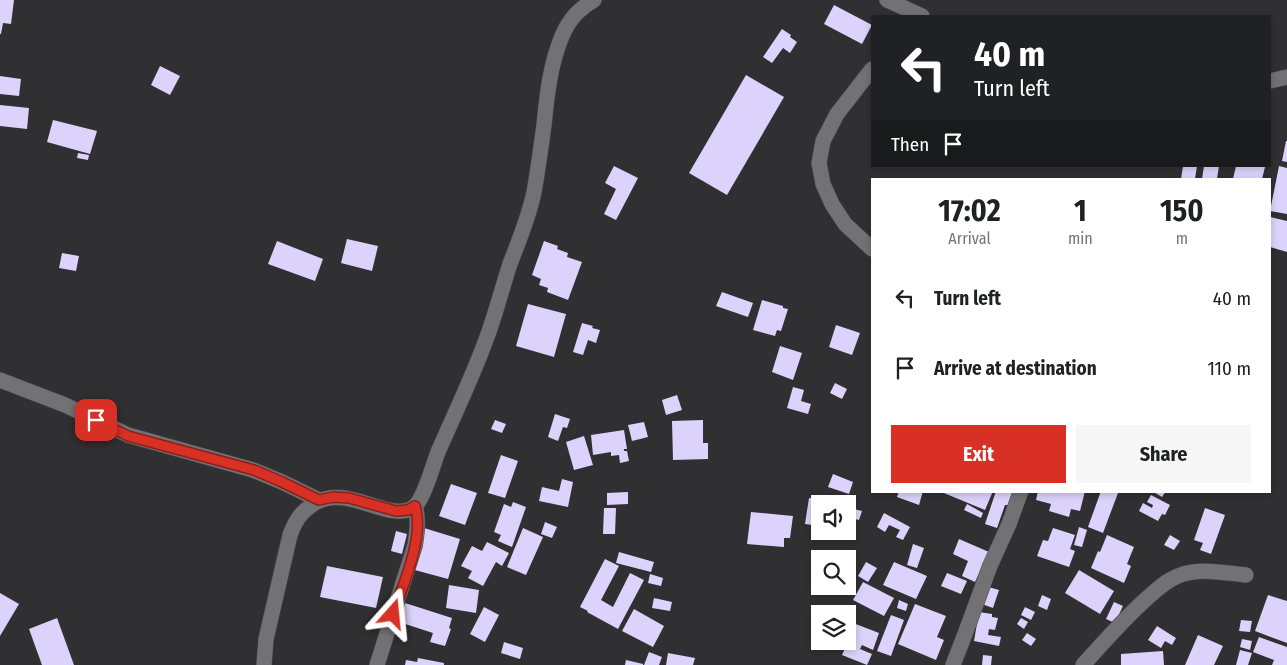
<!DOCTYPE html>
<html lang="en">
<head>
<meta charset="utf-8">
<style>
	:root { --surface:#fff; --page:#f6f6f6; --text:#202124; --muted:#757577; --accent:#d93025 }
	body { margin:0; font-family:"Fira Sans Condensed",sans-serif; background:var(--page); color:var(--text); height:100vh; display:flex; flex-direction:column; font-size:19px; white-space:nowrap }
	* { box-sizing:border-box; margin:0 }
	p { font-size:16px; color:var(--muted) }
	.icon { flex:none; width:28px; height:28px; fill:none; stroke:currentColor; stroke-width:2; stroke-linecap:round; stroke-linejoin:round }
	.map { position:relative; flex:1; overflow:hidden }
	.side { position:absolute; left:871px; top:178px; width:400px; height:315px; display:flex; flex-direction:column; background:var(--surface); border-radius:0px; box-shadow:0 2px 8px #0003 }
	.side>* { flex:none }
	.hud { position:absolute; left:871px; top:15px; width:400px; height:152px; border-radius:0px; box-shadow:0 2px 8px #0003; background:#202124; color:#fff; overflow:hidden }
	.controls { position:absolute; left:811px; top:495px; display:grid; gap:10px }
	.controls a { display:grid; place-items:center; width:45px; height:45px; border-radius:0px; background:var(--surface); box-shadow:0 2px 8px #0003; font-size:25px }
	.pin { position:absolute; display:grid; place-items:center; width:42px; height:42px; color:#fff; margin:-21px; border-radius:10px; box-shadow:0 2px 8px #0006 }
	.me { position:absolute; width:55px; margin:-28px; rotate:18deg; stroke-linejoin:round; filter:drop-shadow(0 0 4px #0008) }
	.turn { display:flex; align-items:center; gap:18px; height:105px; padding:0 20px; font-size:22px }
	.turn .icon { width:65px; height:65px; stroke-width:2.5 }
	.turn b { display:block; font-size:35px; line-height:42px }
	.then { display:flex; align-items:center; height:48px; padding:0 20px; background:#0003; gap:10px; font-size:19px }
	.eta { display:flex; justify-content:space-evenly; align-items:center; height:85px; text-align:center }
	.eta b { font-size:30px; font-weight:700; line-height:35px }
	.primary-button { display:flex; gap:10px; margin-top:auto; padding:10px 20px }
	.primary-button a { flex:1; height:58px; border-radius:0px; background:var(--accent); color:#fff; font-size:20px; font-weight:700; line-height:58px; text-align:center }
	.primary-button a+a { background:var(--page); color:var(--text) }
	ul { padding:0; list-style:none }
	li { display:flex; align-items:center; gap:15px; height:70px; padding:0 20px }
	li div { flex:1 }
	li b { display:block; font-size:19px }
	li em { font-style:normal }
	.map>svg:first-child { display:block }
</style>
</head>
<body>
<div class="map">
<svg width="1287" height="665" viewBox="0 0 1287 665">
	<rect width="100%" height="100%" fill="#302f32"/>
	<!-- building -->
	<g fill="#dbd3fb">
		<polygon points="0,0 14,0 11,24 3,23 1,34 0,34"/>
		<polygon points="834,5 872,25 862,44 824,24"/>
		<polygon points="782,29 791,35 790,37 797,42 790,53 783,48 772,63 763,57"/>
		<polygon points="160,66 180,76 170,95 151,85"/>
		<polygon points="746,75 784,97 727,195 689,173"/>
		<polygon points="0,76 21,79 19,96 0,94"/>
		<polygon points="0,105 29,108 27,129 0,126"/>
		<polygon points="53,120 97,131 90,154 47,142"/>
		<polygon points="1286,141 1287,141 1287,162 1282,161"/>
		<polygon points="78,153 89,155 88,160 77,158"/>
		<polygon points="614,166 638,178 616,220 604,214 616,189 605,183"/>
		<polygon points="1183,166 1197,166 1195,179 1181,179"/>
		<polygon points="1204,166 1219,166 1217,179 1202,179"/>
		<polygon points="1236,166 1265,167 1262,179 1233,179"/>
		<polygon points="1279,166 1287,168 1287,214 1270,211"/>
		<polygon points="1270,217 1287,221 1287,252 1270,247"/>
		<polygon points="347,239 378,246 372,271 341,263"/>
		<polygon points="277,241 323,259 315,281 268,264"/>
		<polygon points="544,241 558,246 557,249 568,253 567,257 582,262 568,300 547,292 548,288 539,285 541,279 532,275"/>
		<polygon points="62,253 79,256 76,271 59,268"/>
		<polygon points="722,292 753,303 748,317 716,306"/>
		<polygon points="762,300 783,306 783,308 788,309 781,331 777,330 775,336 753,330"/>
		<polygon points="528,304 566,314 554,357 516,346"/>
		<polygon points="582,323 593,326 592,328 600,330 596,343 588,340 583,355 573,352"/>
		<polygon points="836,325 860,333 852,355 829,347"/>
		<polygon points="780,346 802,353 793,380 772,372"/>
		<polygon points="835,383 847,389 842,399 830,393"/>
		<polygon points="793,387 804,390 801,401 811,404 808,414 787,408"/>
		<polygon points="677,395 682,410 666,415 662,400"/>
		<polygon points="555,414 570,419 567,428 563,427 558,441 548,437"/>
		<polygon points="495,420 506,424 502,433 491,429"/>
		<polygon points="703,420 703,443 708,443 708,459 673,460 672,421"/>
		<polygon points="644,422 648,437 632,441 628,425"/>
		<polygon points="624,430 627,449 624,449 624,451 627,451 629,461 620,463 619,455 611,456 611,452 593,455 591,435"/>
		<polygon points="584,436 593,465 574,470 566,442"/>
		<polygon points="501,455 518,461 505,498 488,493"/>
		<polygon points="833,474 853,482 849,494 828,487"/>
		<polygon points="562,479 573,482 568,507 539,501 542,487 559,491"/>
		<polygon points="451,484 477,493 465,525 439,516"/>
		<polygon points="899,491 923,491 919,505 897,497"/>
		<polygon points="939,491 993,491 985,510"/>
		<polygon points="996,491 1013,491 1008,505 1005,505 997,528 985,524"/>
		<polygon points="1038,491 1085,491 1080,511 1071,509 1069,517 1049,511 1051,504 1036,500"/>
		<polygon points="1101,491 1113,491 1118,493 1103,533 1088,527"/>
		<polygon points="1152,491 1166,491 1162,497"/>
		<polygon points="628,492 628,504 607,505 607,493"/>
		<polygon points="1151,495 1170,505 1165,515 1162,514 1158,521 1139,511 1143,503 1152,508 1153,505 1147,502"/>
		<polygon points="809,498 834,502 834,504 820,504 820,526 805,524"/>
		<polygon points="513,502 526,507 512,547 498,541 501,535 494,532 504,504 511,507"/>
		<polygon points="967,504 983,513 981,518 964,510"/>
		<polygon points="604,508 616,508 615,534 603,534"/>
		<polygon points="1205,508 1225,515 1211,554 1200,550 1203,543 1194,540"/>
		<polygon points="854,509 862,511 859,520 851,518"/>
		<polygon points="751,512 793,516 790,538 784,538 784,547 747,544"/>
		<polygon points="884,513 910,527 903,540 896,537 900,530 889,525 885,532 877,527"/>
		<polygon points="545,522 557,527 552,538 541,534"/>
		<polygon points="1079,527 1087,530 1082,547 1074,545"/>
		<polygon points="424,528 460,539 448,579 411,569"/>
		<polygon points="523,528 543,537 526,575 507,567"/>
		<polygon points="1053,528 1075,535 1070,549 1075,551 1069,567 1037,556 1043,540 1048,541"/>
		<polygon points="396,531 407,534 402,554 391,551"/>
		<polygon points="1107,535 1134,547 1127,564 1131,566 1124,583 1091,568 1098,551 1100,552"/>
		<polygon points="1170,535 1180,541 1174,550 1164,545"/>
		<polygon points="959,539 989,552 975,582 962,576 968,561 953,554"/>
		<polygon points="487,542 509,553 502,566 496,562 483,586 468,578 472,571 461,566 472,546 482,551"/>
		<polygon points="913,544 924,548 917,568 907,565"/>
		<polygon points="619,552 654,562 651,572 616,563"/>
		<polygon points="605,559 619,566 601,600 613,607 630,573 644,580 618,629 587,612 588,611 580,607"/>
		<polygon points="866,562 877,568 868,582 858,576"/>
		<polygon points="894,562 927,576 916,599 883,585"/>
		<polygon points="327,566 383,577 376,608 320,597"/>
		<polygon points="1079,570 1114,591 1100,614 1065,593"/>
		<polygon points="947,573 967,581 961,594 941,586"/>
		<polygon points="650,574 663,578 661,586 648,583"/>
		<polygon points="863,582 894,598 884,616 853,600"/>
		<polygon points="449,585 479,590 476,613 446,608"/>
		<polygon points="985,586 999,590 993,608 979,603"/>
		<polygon points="0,593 19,604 0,636"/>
		<polygon points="1042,595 1051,599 1047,610 1038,606"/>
		<polygon points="1268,595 1287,601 1287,643 1255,631"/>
		<polygon points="654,598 672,602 670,611 652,608"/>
		<polygon points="899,600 908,604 906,611 897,608"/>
		<polygon points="1114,602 1123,606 1115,623 1106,619"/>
		<polygon points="405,603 452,618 449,628 451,629 445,646 430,642 433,633 399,622"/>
		<polygon points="915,604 946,616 937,637 944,640 936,660 898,644"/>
		<polygon points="484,607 499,615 485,642 470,634"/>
		<polygon points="1025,607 1035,612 1031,620 1021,615"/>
		<polygon points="634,609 664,626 653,647 622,631"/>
		<polygon points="979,612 992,614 992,617 998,618 995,630 989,629 988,635 1001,637 999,646 974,641"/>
		<polygon points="891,615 904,620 891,656 877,651"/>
		<polygon points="57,618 74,665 42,665 29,629"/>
		<polygon points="1021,618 1028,622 1024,629 1017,624"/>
		<polygon points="1241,620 1252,621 1250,632 1239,631"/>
		<polygon points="848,621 879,633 873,650 862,645 860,649 872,654 867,665 842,655 848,642"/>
		<polygon points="1157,626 1176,638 1172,645 1165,641 1161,648 1148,640"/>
		<polygon points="1027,633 1036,639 1031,646 1022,640"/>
		<polygon points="1198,635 1223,646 1214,665 1185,665"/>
		<polygon points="1259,637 1287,647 1287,665 1272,665 1274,660 1253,652"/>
		<polygon points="1242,639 1252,641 1250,650 1240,647"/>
		<polygon points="504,642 523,648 520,659 501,653"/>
		<polygon points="1240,650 1252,653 1248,665 1236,665"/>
		<polygon points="1163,651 1164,665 1121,665 1121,654"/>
		<polygon points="649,652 662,657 659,665 644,665"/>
		<polygon points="668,653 695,658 693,665 666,665"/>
		<polygon points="983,655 992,656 991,665 982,665"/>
		<polygon points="418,658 444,663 444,665 405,665 406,660 417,662"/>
		<polygon points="626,660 643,664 643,665 625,665"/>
	</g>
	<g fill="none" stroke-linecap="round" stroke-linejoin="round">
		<defs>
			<g id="minor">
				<polyline points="887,0 922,16"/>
				<polyline points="872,69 837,114 823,141 819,163 823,184 832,204 845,224 872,249"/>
				<polyline points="1270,81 1287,77"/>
				<polyline points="0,380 65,405 128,435 253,470 282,482 319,500"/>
				<path d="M264,665L266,639L290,535C296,519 301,512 315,503C348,483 390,524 414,507C424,499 433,465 438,452C455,413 473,376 487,337C496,313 502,288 510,264C519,240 529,217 534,192C538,170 541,147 544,125C547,95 550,65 562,36C564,32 566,27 569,23C575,13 584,6 594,0"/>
				<path d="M377,665L415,545C417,531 419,520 415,506"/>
				<polyline points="953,665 965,634 990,566 1009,524 1021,491"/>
				<path d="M1083,665C1103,643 1122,621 1144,601C1154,592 1165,581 1178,576C1198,567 1226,573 1246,575"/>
			</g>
		</defs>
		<!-- minor casing -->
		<use href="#minor" stroke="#4e4d50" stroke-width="16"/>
		<!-- minor -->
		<use href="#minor" stroke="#727174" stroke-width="15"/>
	</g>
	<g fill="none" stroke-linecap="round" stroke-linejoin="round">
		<defs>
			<path id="route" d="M96,420L128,436L254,470L282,482L319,500L333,497L349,498L396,511L408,510L415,506C425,536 403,585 393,614"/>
		</defs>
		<!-- route casing -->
		<use href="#route" stroke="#8d1f18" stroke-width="12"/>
		<!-- route -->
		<use href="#route" stroke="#d93025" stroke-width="9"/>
	</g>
</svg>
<div class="controls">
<a><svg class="icon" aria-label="sound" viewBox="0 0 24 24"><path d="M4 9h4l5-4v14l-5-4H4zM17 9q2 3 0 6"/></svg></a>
<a><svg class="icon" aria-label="search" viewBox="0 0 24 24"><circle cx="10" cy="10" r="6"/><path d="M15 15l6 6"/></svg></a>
<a><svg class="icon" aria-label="layers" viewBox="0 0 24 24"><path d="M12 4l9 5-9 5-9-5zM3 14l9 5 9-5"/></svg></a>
</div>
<div class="pin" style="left:96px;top:420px;background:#d93025"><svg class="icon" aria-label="arrive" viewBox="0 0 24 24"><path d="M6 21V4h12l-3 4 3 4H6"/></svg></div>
<svg class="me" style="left:393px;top:614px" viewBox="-20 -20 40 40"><path d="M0-17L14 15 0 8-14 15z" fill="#d93025" stroke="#fff" stroke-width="4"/></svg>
<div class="hud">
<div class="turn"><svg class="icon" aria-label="left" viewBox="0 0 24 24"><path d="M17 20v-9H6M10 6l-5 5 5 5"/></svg><div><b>40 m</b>Turn left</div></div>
<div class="then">Then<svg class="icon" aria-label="arrive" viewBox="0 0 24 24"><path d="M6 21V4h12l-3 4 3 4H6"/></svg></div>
</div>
<section class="side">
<div class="eta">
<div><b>17:02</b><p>Arrival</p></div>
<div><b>1</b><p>min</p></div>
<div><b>150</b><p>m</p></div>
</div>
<ul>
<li><svg class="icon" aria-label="left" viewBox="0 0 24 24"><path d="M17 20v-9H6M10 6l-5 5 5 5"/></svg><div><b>Turn left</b></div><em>40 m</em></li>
<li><svg class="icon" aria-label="arrive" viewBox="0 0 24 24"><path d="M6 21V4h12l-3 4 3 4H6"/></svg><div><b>Arrive at destination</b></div><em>110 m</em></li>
</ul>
<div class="primary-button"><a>Exit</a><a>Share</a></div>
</section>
</div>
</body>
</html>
